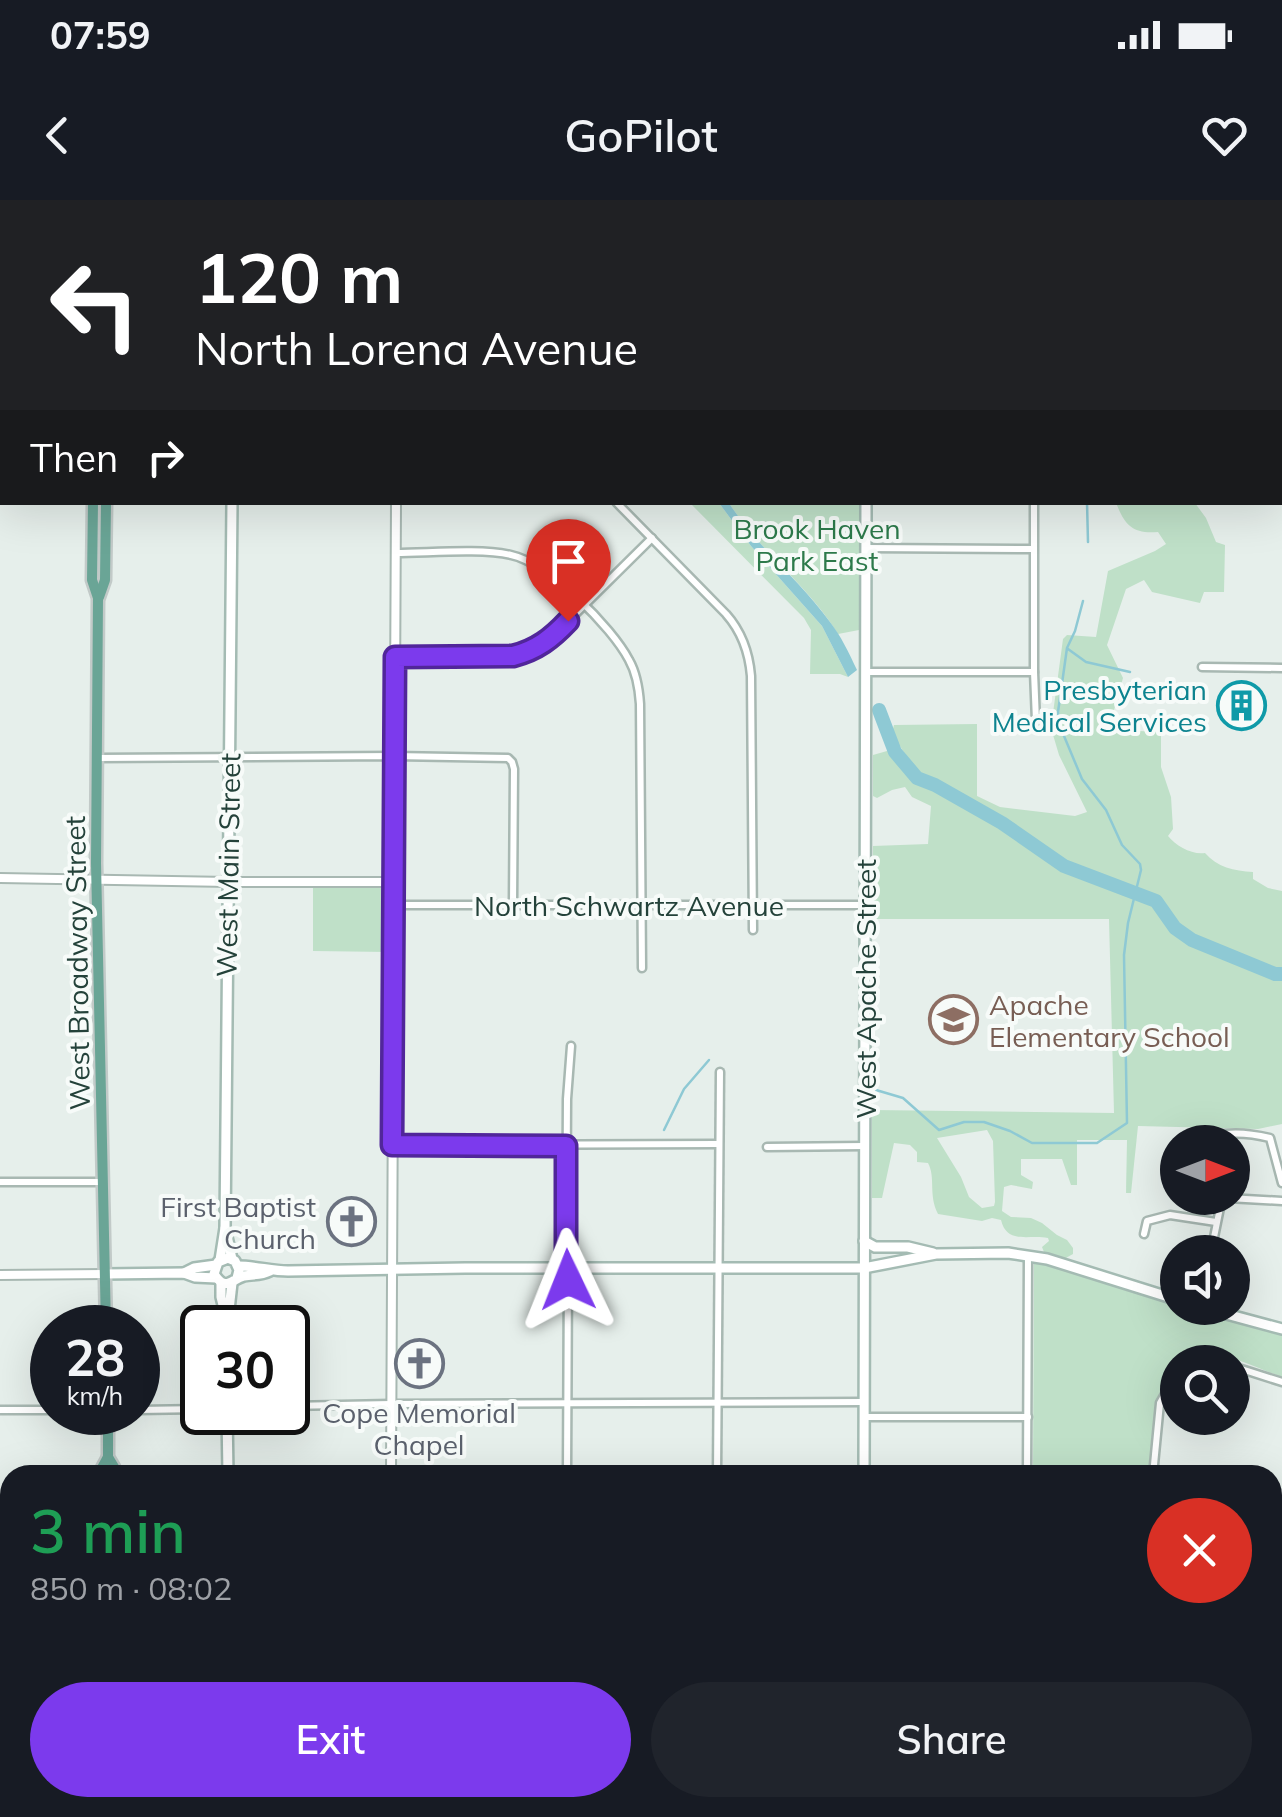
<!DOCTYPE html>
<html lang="en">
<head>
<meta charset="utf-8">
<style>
	:root { --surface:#171b24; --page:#20242c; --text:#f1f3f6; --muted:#9ea1a6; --accent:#7c3aed }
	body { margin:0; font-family:Mulish,sans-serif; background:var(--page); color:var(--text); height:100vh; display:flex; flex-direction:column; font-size:38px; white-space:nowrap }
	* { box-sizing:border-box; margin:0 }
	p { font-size:32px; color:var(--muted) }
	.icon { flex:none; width:55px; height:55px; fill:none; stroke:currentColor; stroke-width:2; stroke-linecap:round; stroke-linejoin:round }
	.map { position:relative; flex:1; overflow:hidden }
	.sheet { position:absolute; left:0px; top:1265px; width:1282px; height:352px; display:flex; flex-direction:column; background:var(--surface); border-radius:30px 30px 0 0; box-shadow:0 10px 40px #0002 }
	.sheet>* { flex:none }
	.banner { position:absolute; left:0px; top:0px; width:1282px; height:305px; box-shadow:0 10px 40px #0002; background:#202124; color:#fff; overflow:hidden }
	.needle { width:65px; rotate:90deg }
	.tools { position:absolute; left:1160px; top:925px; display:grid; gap:20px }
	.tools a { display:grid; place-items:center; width:90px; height:90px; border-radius:50%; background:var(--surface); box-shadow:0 10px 40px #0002; font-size:50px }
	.speed { position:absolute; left:30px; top:1105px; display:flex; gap:20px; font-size:50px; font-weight:700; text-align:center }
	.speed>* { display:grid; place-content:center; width:130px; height:130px; border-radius:50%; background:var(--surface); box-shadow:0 10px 40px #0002; line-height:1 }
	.speed small { font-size:25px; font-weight:400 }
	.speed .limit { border:5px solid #111; border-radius:15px; background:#fff; color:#111 }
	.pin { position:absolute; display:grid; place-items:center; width:85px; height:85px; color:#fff; margin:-102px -42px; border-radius:50% 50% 50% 0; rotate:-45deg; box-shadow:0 0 10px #0007 }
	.pin .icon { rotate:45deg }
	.me { position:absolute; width:110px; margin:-55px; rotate:358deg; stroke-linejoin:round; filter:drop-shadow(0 0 8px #0008) }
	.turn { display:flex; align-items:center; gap:35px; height:210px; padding:0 30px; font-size:45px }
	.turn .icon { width:130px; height:130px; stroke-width:2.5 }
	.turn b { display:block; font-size:70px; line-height:85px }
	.then { display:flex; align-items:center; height:95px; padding:0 30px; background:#0003; gap:20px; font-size:38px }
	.round { display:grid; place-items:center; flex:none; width:105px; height:105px; border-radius:52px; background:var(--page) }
	.summary { display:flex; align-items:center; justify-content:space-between; height:170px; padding:0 30px }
	h1 { font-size:60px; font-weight:600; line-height:75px; color:#1e9e55 }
	.action { display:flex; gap:20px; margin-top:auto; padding:20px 30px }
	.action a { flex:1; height:115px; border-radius:60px; background:var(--accent); color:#fff; font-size:40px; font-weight:600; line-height:115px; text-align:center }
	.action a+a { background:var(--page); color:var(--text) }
	.status { display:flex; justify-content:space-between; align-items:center; height:70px; padding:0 50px; background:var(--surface); direction:ltr }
	.status svg { height:28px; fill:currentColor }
	header { display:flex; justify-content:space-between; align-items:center; height:130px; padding:0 30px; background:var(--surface); font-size:45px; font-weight:600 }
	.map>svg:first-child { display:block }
</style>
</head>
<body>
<div class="status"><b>07:59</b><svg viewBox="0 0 49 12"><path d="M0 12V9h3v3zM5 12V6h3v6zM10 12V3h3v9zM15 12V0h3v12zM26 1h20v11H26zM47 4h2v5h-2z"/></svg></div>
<header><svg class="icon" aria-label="back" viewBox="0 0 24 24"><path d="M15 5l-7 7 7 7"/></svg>GoPilot<svg class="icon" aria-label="heart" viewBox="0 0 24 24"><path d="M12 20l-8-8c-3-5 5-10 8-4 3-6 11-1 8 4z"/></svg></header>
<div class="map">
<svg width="1282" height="1617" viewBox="0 0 1282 1617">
	<rect width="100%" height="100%" fill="#e6efeb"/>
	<!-- green -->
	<g fill="#bfe0c8" fill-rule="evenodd">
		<polygon points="1094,0 1282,0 1282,66 1280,66 1280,2 1094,2"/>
		<polygon points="690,303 719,303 751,346 822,426 848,477 840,474 810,474 811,430 804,418"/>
		<path d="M729,303H859V430L838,434C808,385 759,351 729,303Z"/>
		<path d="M1116,303H1195L1206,318L1216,342L1225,345L1224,392H1204L1200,403L1152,392L1144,380L1126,389L1107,445L1123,478L1111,521L1117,530L1161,532V567L1171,597L1173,629L1168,636C1176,646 1192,655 1205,653C1217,667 1234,671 1253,672V679L1268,688L1282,691V773L1193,739L1174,724L1162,701L1156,695L1064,665L1003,621L968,602L942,584L916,572L892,533L894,525L977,524V596L1000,607L1075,616L1087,612L1059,555L1051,528L1063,439L1067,435L1096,437L1108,371L1155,351L1166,344L1158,332C1132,334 1125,325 1116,303Z"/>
		<path d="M889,545L900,566L912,580L932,585L1002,624L1067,670L1150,700L1158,707L1178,737L1232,757L1258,773L1282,776V924L1258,929L1138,926L1131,993H1126L1127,940H1077V985H1071L1062,959H1021V975L1033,982L1032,989L1011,985L1004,987L1002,1011L1011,1017L1031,1018L1042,1023L1057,1035L1067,1040L1073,1048V1054L1064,1059L1044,1052L1042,1047L1049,1041L1048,1038C1029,1034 1007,1045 1001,1020L992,1018L982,1021L938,1014C928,994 936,978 928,963L917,962V952L910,945L894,943L882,998H872V910L1114,913L1109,719H873V646L928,644L931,606L912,597L905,587L892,590L877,598L873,596V555L887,551ZM987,930L993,941L995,1002L994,1006L982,1008L969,997L961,977L937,938Z"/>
		<polygon points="313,687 387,688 388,752 313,751"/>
		<path d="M1034,1062L1051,1064L1177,1105L1178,1108H1189L1282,1133V1177C1260,1169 1237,1158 1215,1154C1152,1144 1153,1234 1149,1275H1033Z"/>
	</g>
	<!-- water -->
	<path fill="#8ec9d4" d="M719,303H729C757,347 799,379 830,422C841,436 849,453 857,470L848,477L822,426L751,346Z"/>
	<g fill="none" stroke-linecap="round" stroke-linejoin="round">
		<!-- stream -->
		<g stroke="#8ec9d4" stroke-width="2.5">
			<polyline points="1087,302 1088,342"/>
			<polyline points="1068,449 1086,462 1130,472"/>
			<polyline points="876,890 903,898 939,930 964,922 984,922 1010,931 1032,943 1097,943 1127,923 1124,755 1128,723 1141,670 1140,664 1122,645 1106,610 1082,579 1059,524 1058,512 1067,448 1075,431 1083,401"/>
			<polyline points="664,930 684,889 709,860"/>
			<polyline points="546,1612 547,1608"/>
		</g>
		<!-- river -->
		<polyline stroke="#8ec9d4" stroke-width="14" points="879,510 895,552 917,578 935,585 1002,623 1064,666 1156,701 1175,728 1192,740 1275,774 1282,774"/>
		<defs>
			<g id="minor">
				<polyline points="629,0 629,2"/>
				<polyline points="739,0 739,2"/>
				<polyline points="14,2 17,0"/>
				<polyline points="398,2 398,0"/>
				<polyline points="0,16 2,13"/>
				<path d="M616,302L726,414C742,432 749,452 751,476L753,730"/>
				<polyline points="1034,302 1034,472 1036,521"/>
				<polyline points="866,348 1033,349"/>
				<path d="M396,353C429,353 480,348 511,355C548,363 612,427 629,460C637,474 639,489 640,504L642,768"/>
				<polyline points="395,457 505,457 530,452 553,436 652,338"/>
				<polyline points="1202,467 1282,468"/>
				<polyline points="866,472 1034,472"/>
				<polyline points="97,558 394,556 508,558 512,562 514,569 513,704"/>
				<polyline points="393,705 865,705"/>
				<path d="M1202,942C1220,930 1249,933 1270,938L1282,983"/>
				<polyline points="392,945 718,944"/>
				<polyline points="767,947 865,946"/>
				<polyline points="0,982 103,982"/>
				<polyline points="1228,998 1282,1001"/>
				<polyline points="1144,1034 1147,1021 1170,1015 1216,1022"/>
				<polyline points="1211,1052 1222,998"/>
				<polyline points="566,1068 567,899 571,846"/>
				<polyline points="1187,1162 1203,1158 1222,1162"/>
				<polyline points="1232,1166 1282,1182"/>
				<polyline points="288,1206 391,1204 864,1202"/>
				<polyline points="0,1210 52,1210"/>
				<polyline points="138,1210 202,1209"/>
				<polyline points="864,1217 1028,1217"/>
				<polyline points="1253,1272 1253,1275"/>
				<polyline points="567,1275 568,1068"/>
				<polyline points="717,1275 720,872"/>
				<polyline points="1027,1275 1028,1056"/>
				<polyline points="1153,1275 1160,1203 1178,1171"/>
				<polyline points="1272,1514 1282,1514"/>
				<polyline points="1187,1608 1187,1617"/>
				<polyline points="588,1617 588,1608"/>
				<polyline points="1025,1617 1025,1608"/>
			</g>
			<g id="tertiary">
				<polyline points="0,678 229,682 393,682"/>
				<polyline points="0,1075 105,1074"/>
				<polyline points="391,1275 396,302"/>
				<polyline points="0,1344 10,1344"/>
				<polyline points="0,1601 10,1601"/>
				<polyline points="246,1612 265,1617"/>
				<polyline points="390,1617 390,1608"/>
			</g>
			<g id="secondary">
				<polyline points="864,0 864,2"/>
				<polyline points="256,2 256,0"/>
				<polyline points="1280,269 1282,273"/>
				<polyline points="0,277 2,277"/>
				<polyline points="225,1028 232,1059"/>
				<polyline points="864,1041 875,1047 908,1047 933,1053"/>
				<polyline points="220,1060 225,1028 232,302"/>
				<path d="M238,1066C256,1066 271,1071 288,1071L465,1068H864L936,1054L1008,1053L1047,1059L1178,1100"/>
				<polyline points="184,1073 194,1068 216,1065"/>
				<polyline points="105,1074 184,1073 195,1077 216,1078"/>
				<path d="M237,1078L239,1070L235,1061L228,1058L218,1062L214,1074C226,1092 230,1080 244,1076C254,1074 260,1076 270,1071"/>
				<polyline points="221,1083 221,1097 225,1113"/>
				<polyline points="1204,1108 1282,1129"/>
				<polyline points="227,1128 232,1083"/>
				<polyline points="227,1212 228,1275"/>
				<polyline points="864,1275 866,302"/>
				<polyline points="225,1608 232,1617"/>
				<polyline points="243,1608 248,1617"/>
				<polyline points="863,1608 863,1617"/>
			</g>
			<g id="primary">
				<polyline points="116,2 117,0"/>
				<polyline points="134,2 135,0"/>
				<polyline points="93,302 92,380 98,398 96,663 106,1128"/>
				<polyline points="99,397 105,380 106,302"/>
				<polyline points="108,1212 108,1257 114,1267 114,1275"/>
				<polyline points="102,1275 102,1268 108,1257"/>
				<polyline points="105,1608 105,1617"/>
				<polyline points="119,1608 119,1617"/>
			</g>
		</defs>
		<!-- minor casing -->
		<use href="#minor" stroke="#a8b8b2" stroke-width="11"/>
		<!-- tertiary casing -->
		<use href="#tertiary" stroke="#a8b8b2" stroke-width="12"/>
		<!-- secondary casing -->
		<use href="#secondary" stroke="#a4bbb3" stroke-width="14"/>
		<!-- primary casing -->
		<use href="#primary" stroke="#c2cac8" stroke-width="15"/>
		<!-- minor -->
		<use href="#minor" stroke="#fff" stroke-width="6"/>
		<!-- tertiary -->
		<use href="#tertiary" stroke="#fff" stroke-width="8"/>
		<!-- secondary -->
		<use href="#secondary" stroke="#fff" stroke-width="9"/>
		<!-- primary -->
		<use href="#primary" stroke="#6aa596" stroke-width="10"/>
	</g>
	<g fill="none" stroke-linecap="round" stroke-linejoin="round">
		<defs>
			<path id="route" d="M568,1080V1068H566V946L392,945L395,457L513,456C537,450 552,438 568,421"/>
		</defs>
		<!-- route casing -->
		<use href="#route" stroke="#51269a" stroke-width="25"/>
		<!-- route -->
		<use href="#route" stroke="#7c3aed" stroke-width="18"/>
	</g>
	<!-- icons -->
	<defs>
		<symbol id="building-ring" viewBox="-11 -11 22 22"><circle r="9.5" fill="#f7fbf9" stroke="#0f9aa8" stroke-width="1.5"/><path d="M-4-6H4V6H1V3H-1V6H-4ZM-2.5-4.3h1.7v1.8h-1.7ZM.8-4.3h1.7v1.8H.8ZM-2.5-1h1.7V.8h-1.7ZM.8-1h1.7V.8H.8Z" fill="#0f9aa8"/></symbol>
		<symbol id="school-ring" viewBox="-11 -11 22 22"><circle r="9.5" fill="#f7fbf9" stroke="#8d6e63" stroke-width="1.5"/><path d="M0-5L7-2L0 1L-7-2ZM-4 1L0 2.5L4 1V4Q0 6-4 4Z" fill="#8d6e63"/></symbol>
		<symbol id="church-ring" viewBox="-11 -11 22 22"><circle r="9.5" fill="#f7fbf9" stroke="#6b7280" stroke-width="1.5"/><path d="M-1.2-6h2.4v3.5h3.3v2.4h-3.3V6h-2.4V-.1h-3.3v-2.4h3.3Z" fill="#6b7280"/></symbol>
	</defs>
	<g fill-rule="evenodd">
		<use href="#building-ring" x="1214" y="478" width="55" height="55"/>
		<use href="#school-ring" x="926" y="792" width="55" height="55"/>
		<use href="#church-ring" x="324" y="994" width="55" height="55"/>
		<use href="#church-ring" x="392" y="1136" width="55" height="55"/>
	</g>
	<g text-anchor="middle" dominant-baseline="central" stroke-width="8" stroke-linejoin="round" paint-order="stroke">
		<!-- park labels -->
		<g font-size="28" fill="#2d7a4b" stroke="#f7fbf9">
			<text x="817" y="328">Brook Haven<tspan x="817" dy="32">Park East</tspan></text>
		</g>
		<!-- culture labels -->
		<g font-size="28" fill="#0d838f" stroke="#f7fbf9" text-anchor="end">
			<text x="1207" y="489">Presbyterian<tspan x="1207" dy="32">Medical Services</tspan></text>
		</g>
		<!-- street labels -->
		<g font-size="28" fill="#24423a" stroke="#f7fbf9">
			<text transform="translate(228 665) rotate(-89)">West Main Street</text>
			<text x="629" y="705">North Schwartz Avenue</text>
			<text transform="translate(77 763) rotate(-91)">West Broadway Street</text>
			<text transform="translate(865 789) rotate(-90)">West Apache Street</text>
		</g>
		<!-- education labels -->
		<g font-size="28" fill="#785e54" stroke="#f7fbf9" text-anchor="start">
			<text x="989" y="804">Apache<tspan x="989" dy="32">Elementary School</tspan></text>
		</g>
		<!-- worship labels -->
		<g font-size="28" fill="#5b616d" stroke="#f7fbf9" text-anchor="end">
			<text x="316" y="1006">First Baptist<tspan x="316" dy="32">Church</tspan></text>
			<text x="419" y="1212" text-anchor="middle">Cope Memorial<tspan x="419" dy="32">Chapel</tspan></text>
		</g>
	</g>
</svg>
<div class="tools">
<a><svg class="needle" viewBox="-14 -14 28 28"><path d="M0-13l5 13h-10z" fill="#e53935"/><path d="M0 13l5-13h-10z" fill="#9ea1a6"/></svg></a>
<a><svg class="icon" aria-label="sound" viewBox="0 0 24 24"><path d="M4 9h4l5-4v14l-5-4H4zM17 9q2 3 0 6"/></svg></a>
<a><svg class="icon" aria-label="search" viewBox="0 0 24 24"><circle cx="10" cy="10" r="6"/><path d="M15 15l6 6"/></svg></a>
</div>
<div class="speed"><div>28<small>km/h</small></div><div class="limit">30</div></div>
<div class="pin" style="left:568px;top:421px;background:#d93025"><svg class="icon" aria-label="arrive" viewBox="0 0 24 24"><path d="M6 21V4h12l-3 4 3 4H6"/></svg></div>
<svg class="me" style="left:568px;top:1080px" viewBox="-20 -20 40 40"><path d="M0-17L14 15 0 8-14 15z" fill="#7c3aed" stroke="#fff" stroke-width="4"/></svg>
<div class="banner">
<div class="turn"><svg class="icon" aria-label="left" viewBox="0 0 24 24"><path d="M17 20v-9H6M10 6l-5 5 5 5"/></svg><div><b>120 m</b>North Lorena Avenue</div></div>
<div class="then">Then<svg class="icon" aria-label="right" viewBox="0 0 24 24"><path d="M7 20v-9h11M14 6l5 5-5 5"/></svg></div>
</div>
<section class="sheet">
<div class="summary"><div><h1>3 min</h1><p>850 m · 08:02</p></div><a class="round" style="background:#d93025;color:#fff"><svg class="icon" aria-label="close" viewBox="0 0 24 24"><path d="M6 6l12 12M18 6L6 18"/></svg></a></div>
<div class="action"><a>Exit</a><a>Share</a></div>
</section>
</div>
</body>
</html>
